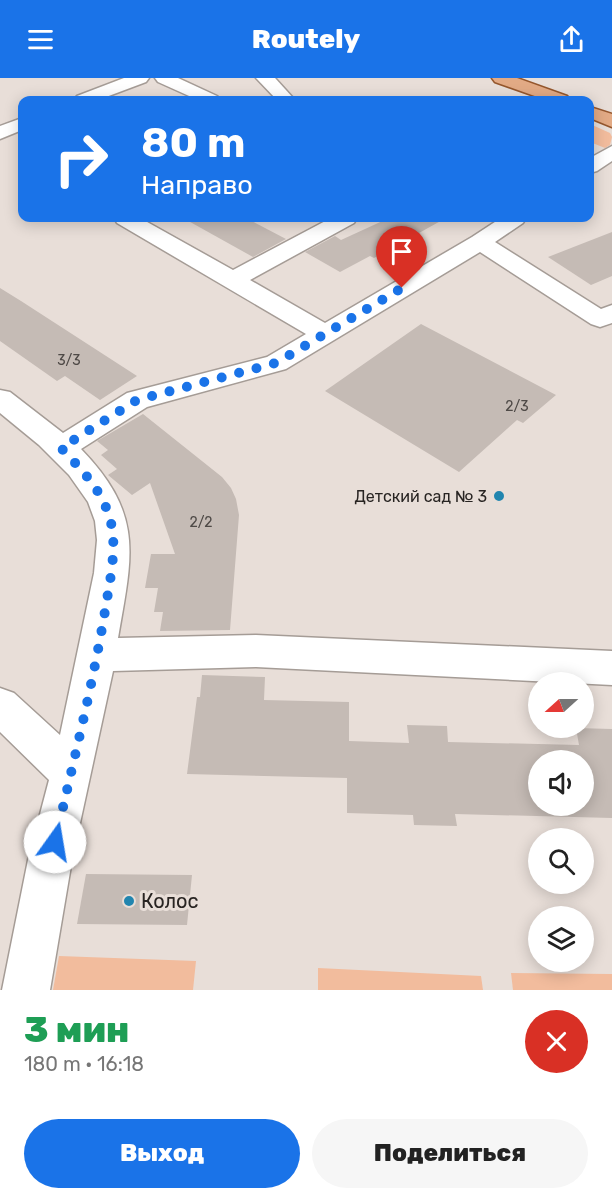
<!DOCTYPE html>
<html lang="ru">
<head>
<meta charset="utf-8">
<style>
	:root { --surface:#fff; --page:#f6f6f6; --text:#222; --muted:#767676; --accent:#1a73e8 }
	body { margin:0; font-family:Rubik,sans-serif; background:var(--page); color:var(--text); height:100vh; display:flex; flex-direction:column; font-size:22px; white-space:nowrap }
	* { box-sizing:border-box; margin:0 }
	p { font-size:20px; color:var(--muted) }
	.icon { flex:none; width:33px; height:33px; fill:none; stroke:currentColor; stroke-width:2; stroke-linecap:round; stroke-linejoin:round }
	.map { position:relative; height:912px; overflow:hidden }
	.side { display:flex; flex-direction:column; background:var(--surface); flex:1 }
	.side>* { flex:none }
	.hud { position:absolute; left:18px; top:18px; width:576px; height:126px; border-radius:12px; box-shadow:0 3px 15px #0003; background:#1a73e8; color:#fff; overflow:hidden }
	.needle { width:39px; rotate:249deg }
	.buttons { position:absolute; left:528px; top:594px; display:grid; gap:12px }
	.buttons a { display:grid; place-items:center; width:66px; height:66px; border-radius:50%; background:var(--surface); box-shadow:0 3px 15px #0003; font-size:30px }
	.pin { position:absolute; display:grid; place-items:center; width:51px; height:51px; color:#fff; margin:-62px -26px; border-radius:50% 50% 50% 0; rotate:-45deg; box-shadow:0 0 6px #0007 }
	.pin .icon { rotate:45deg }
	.me { position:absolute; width:66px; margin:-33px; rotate:13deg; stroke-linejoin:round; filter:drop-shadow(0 0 4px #0008) }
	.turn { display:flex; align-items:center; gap:21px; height:126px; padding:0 24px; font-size:27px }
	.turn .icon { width:78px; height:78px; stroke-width:2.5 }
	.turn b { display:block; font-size:42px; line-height:51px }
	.round { display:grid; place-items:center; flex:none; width:63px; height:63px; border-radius:32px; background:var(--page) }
	.summary { display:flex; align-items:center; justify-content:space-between; height:102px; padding:0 24px }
	h1 { font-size:36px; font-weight:800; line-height:45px; color:#1e9e55 }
	.primary-button { display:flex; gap:12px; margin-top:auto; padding:12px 24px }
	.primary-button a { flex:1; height:69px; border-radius:36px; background:var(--accent); color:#fff; font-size:24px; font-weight:800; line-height:69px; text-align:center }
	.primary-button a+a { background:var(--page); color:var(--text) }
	header { display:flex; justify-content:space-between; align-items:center; height:78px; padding:0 24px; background:var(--accent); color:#fff; font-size:27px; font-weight:800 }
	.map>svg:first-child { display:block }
</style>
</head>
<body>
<header><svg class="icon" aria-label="menu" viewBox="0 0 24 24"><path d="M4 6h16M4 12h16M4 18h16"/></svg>Routely<svg class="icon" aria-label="share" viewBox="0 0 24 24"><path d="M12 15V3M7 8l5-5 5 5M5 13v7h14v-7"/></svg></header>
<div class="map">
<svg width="612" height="912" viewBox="0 0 612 912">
	<rect width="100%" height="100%" fill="#e8ded8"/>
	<!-- green -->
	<g fill="#f2bc9d">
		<polygon points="590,46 610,55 612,59 610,67 605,70 590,64"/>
		<polygon points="59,878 196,883 193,912 53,912"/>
		<polygon points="318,890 481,898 483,912 318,912"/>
		<polygon points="511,895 612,896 612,912 513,912"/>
	</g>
	<!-- building -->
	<g fill="#c5bbb5" fill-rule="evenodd">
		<polygon points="183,140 246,140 286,161 253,179"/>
		<polygon points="389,140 446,140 374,180 370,178 340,194 305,174 335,158 341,162"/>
		<polygon points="612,154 612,198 591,207 548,179"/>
		<polygon points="0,210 21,223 137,298 100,322 65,298 57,303 0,263"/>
		<polygon points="421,246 556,317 523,345 517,342 459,394 325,313"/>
		<polygon points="143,336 222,399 231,410 236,421 239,437 230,552 160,553 163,534 154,534 158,510 145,510 151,476 175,476 150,405 132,417 108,397 117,391 101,377 108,372 97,363"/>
		<path d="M202,597L265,599L264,622L349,624V663L409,665L407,647L447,648L448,664L579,667L576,650L612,651V740L455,736L457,748L414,747L413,737L347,735V700L187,696L197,619H200ZM538,682H584V728H538Z"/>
		<polygon points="86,796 192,797 187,847 77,846"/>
	</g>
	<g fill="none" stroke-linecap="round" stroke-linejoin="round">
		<defs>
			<g id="minor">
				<polygon points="124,0 149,0 146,4 98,22 74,22 77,18"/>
				<polygon points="155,0 178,0 217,18 220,22 198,22 158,4"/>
				<polygon points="256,0 275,0 295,22 277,22"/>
				<polygon points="22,40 22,52 0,61 0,48"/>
				<polygon points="612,68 612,83 597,93 590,95 590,80"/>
				<path d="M114,140H140L233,192L331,140H357L354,145L250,202L325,245L472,159L501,140H526L523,145L495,164L601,231L612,227V245L600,249L591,246L480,174L286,291L147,329L81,371C145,437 132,478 118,560L256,557L612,573V607L256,589L113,593L72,782L50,912H2L28,782L49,702L0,654V610L14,615L60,657L94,495L97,462L95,443L88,424L69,397L39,367L0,335V312L10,314L63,355L127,315L267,279L306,256L117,145Z"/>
			</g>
			<g id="major">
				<polygon points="492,0 517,0 567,18 570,22 546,22 495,4"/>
				<polygon points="590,29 612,36 612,49 590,40"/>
			</g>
		</defs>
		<!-- minor casing -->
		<use href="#minor" stroke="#a59c96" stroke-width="3"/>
		<!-- major casing -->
		<use href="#major" stroke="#95572d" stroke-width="3"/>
		<!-- minor -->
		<use href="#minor" fill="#fff" fill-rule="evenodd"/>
		<!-- major -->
		<use href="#major" fill="#e2aa85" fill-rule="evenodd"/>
	</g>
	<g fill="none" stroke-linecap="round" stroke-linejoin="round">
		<!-- route -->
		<path stroke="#1a73e8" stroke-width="10" stroke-dasharray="0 18" d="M55,764C73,685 93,607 106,527C110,503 117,469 111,445C104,414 82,392 61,370L137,322L276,285L402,210"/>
	</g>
	<!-- markers -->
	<g fill="#2185af" stroke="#e8ded8" stroke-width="2">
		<circle cx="499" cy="418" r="6"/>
		<circle cx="129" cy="823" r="6"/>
	</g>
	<g text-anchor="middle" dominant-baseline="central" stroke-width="6" stroke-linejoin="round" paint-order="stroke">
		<!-- number labels -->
		<g font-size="14" fill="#4f4a47">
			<text x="69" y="282">3/3</text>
			<text x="517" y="328">2/3</text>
			<text x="201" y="444">2/2</text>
		</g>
		<!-- poi labels -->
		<g font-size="16" fill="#282422" stroke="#e8ded8" text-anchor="end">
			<text x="487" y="418">Детский сад № 3</text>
		</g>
		<!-- near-poi labels -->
		<g font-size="20" fill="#282422" stroke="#e8ded8" text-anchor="start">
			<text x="141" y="823">Колос</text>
		</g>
	</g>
</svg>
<div class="buttons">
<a><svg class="needle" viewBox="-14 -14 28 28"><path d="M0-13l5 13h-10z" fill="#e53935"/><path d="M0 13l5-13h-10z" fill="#767676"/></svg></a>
<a><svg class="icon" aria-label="sound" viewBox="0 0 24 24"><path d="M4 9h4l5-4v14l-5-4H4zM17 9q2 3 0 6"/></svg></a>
<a><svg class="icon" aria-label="search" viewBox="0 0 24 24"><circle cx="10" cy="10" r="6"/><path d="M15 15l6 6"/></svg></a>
<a><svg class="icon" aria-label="layers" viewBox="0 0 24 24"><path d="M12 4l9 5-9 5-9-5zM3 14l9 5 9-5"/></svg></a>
</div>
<div class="pin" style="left:402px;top:210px;background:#d93025"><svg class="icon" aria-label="arrive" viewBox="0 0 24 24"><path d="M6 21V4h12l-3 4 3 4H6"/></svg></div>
<svg class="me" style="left:55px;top:764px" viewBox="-20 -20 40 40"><circle r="19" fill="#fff"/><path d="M0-13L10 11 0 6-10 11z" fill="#1a73e8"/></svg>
<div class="hud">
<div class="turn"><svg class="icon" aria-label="right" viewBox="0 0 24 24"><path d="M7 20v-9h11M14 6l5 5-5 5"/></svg><div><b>80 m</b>Направо</div></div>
</div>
</div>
<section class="side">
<div class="summary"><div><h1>3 мин</h1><p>180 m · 16:18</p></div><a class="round" style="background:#d93025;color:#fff"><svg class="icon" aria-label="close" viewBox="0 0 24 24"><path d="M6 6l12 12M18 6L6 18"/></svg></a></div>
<div class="primary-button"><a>Выход</a><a>Поделиться</a></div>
</section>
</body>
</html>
